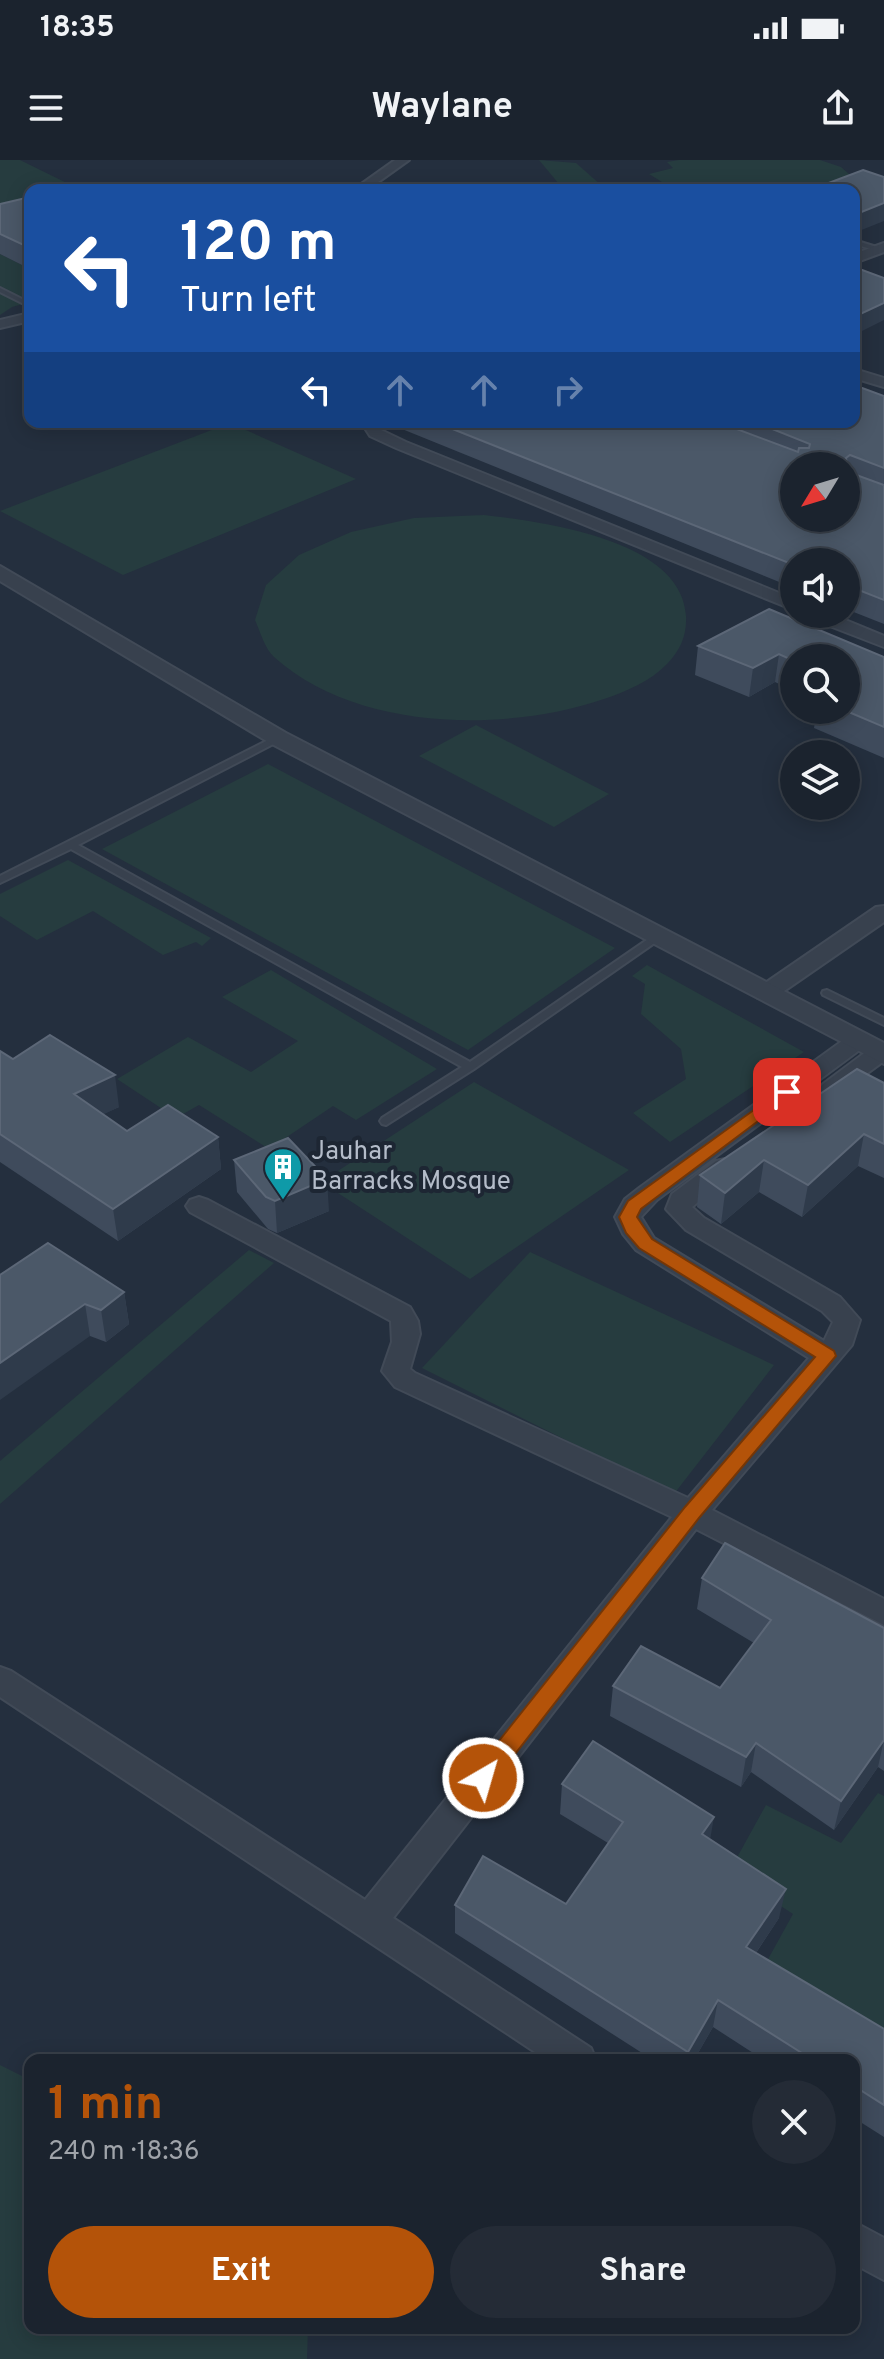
<!DOCTYPE html>
<html lang="en">
<head>
<meta charset="utf-8">
<style>
	:root { --surface:#1b232e; --page:#242b36; --text:#f1f3f6; --muted:#a0a4aa; --line:#39404a; --accent:#b45309 }
	body { margin:0; font-family:Overpass,sans-serif; background:var(--page); color:var(--text); height:100vh; display:flex; flex-direction:column; font-size:30px; white-space:nowrap }
	* { box-sizing:border-box; margin:0 }
	p { font-size:26px; color:var(--muted) }
	.icon { flex:none; width:44px; height:44px; fill:none; stroke:currentColor; stroke-width:2; stroke-linecap:round; stroke-linejoin:round }
	.map { position:relative; flex:1; overflow:hidden }
	.side { position:absolute; left:24px; top:1894px; width:836px; height:280px; display:flex; flex-direction:column; background:var(--surface); border-radius:16px; box-shadow:0 4px 20px #0003,0 0 0 2px var(--line) }
	.side>* { flex:none }
	.hud { position:absolute; left:24px; top:24px; width:836px; height:244px; border-radius:16px; box-shadow:0 4px 20px #0003,0 0 0 2px var(--line); background:#1a4fa0; color:#fff; overflow:hidden }
	.needle { width:52px; rotate:232deg }
	.fabs { position:absolute; left:780px; top:292px; display:grid; gap:16px }
	.fabs a { display:grid; place-items:center; width:80px; height:80px; border-radius:50%; background:var(--surface); box-shadow:0 4px 20px #0003,0 0 0 2px var(--line); font-size:40px }
	.pin { position:absolute; display:grid; place-items:center; width:68px; height:68px; color:#fff; margin:-34px; border-radius:16px; box-shadow:0 4px 12px #0006 }
	.me { position:absolute; width:88px; margin:-44px; rotate:38deg; stroke-linejoin:round; filter:drop-shadow(0 0 6px #0008) }
	.turn { display:flex; align-items:center; gap:28px; height:168px; padding:0 24px; font-size:36px }
	.turn .icon { width:104px; height:104px; stroke-width:2.5 }
	.turn b { display:block; font-size:56px; line-height:68px }
	.lanes { display:flex; align-items:center; height:76px; padding:0 24px; background:#0003; justify-content:center; gap:40px; direction:ltr }
	.lanes .off { opacity:.35 }
	.round { display:grid; place-items:center; flex:none; width:84px; height:84px; border-radius:42px; background:var(--page) }
	.overview { display:flex; align-items:center; justify-content:space-between; height:136px; padding:0 24px }
	h1 { font-size:48px; font-weight:700; line-height:60px; color:var(--accent) }
	.button { display:flex; gap:16px; margin-top:auto; padding:16px 24px }
	.button a { flex:1; height:92px; border-radius:48px; background:var(--accent); color:#fff; font-size:32px; font-weight:700; line-height:92px; text-align:center }
	.button a+a { background:var(--page); color:var(--text) }
	.status { display:flex; justify-content:space-between; align-items:center; height:56px; padding:0 40px; background:var(--surface); direction:ltr }
	.status svg { height:22px; fill:currentColor }
	header { display:flex; justify-content:space-between; align-items:center; height:104px; padding:0 24px; background:var(--surface); font-size:36px; font-weight:700 }
	.map>svg:first-child { display:block }
</style>
</head>
<body>
<div class="status"><b>18:35</b><svg viewBox="0 0 49 12"><path d="M0 12V9h3v3zM5 12V6h3v6zM10 12V3h3v9zM15 12V0h3v12zM26 1h20v11H26zM47 4h2v5h-2z"/></svg></div>
<header><svg class="icon" aria-label="menu" viewBox="0 0 24 24"><path d="M4 6h16M4 12h16M4 18h16"/></svg>Waylane<svg class="icon" aria-label="share" viewBox="0 0 24 24"><path d="M12 15V3M7 8l5-5 5 5M5 13v7h14v-7"/></svg></header>
<div class="map">
<svg width="884" height="2199" viewBox="0 0 884 2199">
	<rect width="100%" height="100%" fill="#242f3e"/>
	<!-- green -->
	<g fill="#263c3f">
		<polygon points="0,0 20,0 81,30 30,30 30,48 0,56"/>
		<polygon points="539,0 576,3 602,26 596,30 564,30"/>
		<polygon points="679,0 820,0 841,7 858,22 786,25 771,30 664,30 662,22 649,14 673,8 667,2"/>
		<polygon points="0,94 30,109 30,142 12,147 0,155"/>
		<polygon points="230,263 356,319 123,415 0,351"/>
		<path d="M484,355C542,362 682,379 686,456C687,474 681,490 667,504C651,521 625,532 604,539C504,573 356,571 274,497C265,489 260,471 255,460L266,425L299,395L351,372L414,358Z"/>
		<polygon points="476,565 609,634 554,667 419,596"/>
		<polygon points="268,604 615,788 468,890 102,689"/>
		<polygon points="68,700 211,778 202,786 196,782 163,795 93,751 37,780 0,756 0,734"/>
		<polygon points="647,805 804,892 670,982 633,953 686,919 681,889 641,854 645,824 632,816"/>
		<polygon points="271,810 437,909 356,960 333,946 269,989 199,945 176,958 117,919 188,877 251,912 298,881 222,837"/>
		<polygon points="474,922 629,1010 470,1119 321,1022"/>
		<polygon points="249,1090 274,1103 0,1344 0,1301"/>
		<polygon points="530,1092 774,1205 674,1334 422,1208"/>
		<polygon points="878,1633 884,1636 884,1886 762,1810 793,1754 729,1712 766,1645 841,1683"/>
		<polygon points="0,1905 30,1920 30,2168 308,2168 307,2199 0,2199"/>
	</g>
	<g fill="none" stroke-linecap="round" stroke-linejoin="round">
		<defs>
			<g id="service">
				<polygon points="854,80 880,88 881,89 878,91 854,84"/>
				<polygon points="0,128 30,143 30,147 0,132"/>
				<polygon points="278,575 281,576 281,580 78,685 470,902 654,775 662,775 663,777 474,909 386,965 382,964 380,961 382,958 462,907 71,689 0,723 0,716"/>
				<polygon points="827,830 884,858 884,865 823,835 822,833 823,831"/>
			</g>
			<g id="minor">
				<polygon points="395,0 409,0 367,30 353,30"/>
				<polygon points="884,83 884,92 854,103 854,94"/>
				<polygon points="30,153 30,161 0,168 0,160"/>
				<polygon points="854,209 884,218 884,227 854,218"/>
				<polygon points="361,262 377,262 381,270 406,282 794,439 794,450 396,288 370,276"/>
				<polygon points="806,454 831,454 884,476 884,487 809,458"/>
				<polygon points="884,746 884,762 774,838 758,838 755,833 758,828 876,747"/>
				<polygon points="857,874 865,876 869,881 865,886 657,1040 641,1057 654,1078 824,1181 833,1162 822,1151 686,1070 666,1049 672,1034 716,1001 725,999 734,1001 737,1007 734,1013 692,1047 704,1058 840,1137 860,1160 852,1185 712,1350 884,1439 884,1465 696,1369 393,1758 591,1888 596,1900 547,1900 0,1537 0,1507 11,1511 365,1740 672,1357 395,1227 382,1211 392,1182 391,1161 190,1052 186,1046 190,1040 199,1037 208,1040 410,1147 418,1161 420,1174 410,1209 415,1213 688,1338 809,1198 636,1090 623,1074 615,1057 625,1039 639,1028 849,876"/>
				<polygon points="879,886 884,887 884,901 839,934 823,934 819,929 823,924 871,888"/>
				<polygon points="854,2062 884,2078 884,2120 854,2104"/>
			</g>
			<polygon id="tertiary" points="0,406 286,573 884,883 884,904 270,583 0,421"/>
		</defs>
		<!-- service casing -->
		<use href="#service" stroke="#414a57" stroke-width="4"/>
		<!-- minor casing -->
		<use href="#minor" stroke="#414a57" stroke-width="4"/>
		<!-- tertiary casing -->
		<use href="#tertiary" stroke="#414a57" stroke-width="4"/>
		<!-- service -->
		<use href="#service" fill="#38414e" fill-rule="evenodd"/>
		<!-- minor -->
		<use href="#minor" fill="#38414e" fill-rule="evenodd"/>
		<!-- tertiary -->
		<use href="#tertiary" fill="#38414e" fill-rule="evenodd"/>
	</g>
	<!-- wall -->
	<g fill="#3f4b5c">
		<polygon points="30,37 30,109 0,94 0,44"/>
		<polygon points="884,236 884,464 846,449 846,402 794,402 794,428 402,269 402,262 854,262"/>
		<polygon points="698,486 884,497 884,598 814,568 817,550 846,550 846,498 794,498 794,531 775,522 749,537 695,515"/>
		<polygon points="0,891 13,899 119,947 103,954 127,971 218,977 221,1009 118,1081 0,1002"/>
		<polygon points="884,923 884,1018 858,1006 802,1057 759,1032 721,1064 697,1047 700,1015"/>
		<polygon points="234,1000 329,1051 277,1073 268,1069 237,1032"/>
		<polygon points="0,1115 124,1132 129,1164 106,1182 90,1176"/>
		<polygon points="702,1418 884,1468 884,1611 878,1607 834,1670 751,1612 741,1627 610,1556 613,1526 720,1528 754,1483 697,1449"/>
		<polygon points="562,1624 710,1679 779,1758 756,1793 884,1869 884,1977 854,1958 854,1900 764,1900 713,1867 694,1900 653,1900 455,1773 455,1745 566,1744 608,1683 560,1654"/>
	</g>
	<!-- shaded-wall -->
	<g fill="#2f3b4b">
		<polygon points="884,43 884,61 854,73 854,55"/>
		<polygon points="884,143 884,160 854,175 854,157"/>
		<polygon points="779,494 775,522 749,537 753,508"/>
		<polygon points="115,915 119,947 79,966 74,934"/>
		<polygon points="864,974 858,1006 802,1057 808,1025"/>
		<polygon points="218,977 221,1009 118,1081 113,1049"/>
		<polygon points="764,1000 759,1032 721,1064 725,1033"/>
		<polygon points="327,1019 329,1051 277,1073 275,1041"/>
		<polygon points="124,1132 129,1164 106,1182 101,1150"/>
		<polygon points="85,1144 90,1176 0,1240 0,1203"/>
		<polygon points="884,1580 878,1607 834,1670 841,1641"/>
		<polygon points="756,1583 751,1612 741,1627 746,1597"/>
		<polygon points="714,1657 709,1686 702,1674"/>
		<polygon points="786,1729 779,1758 741,1815 746,1787"/>
		<polygon points="718,1840 713,1867 694,1900 686,1900 688,1892"/>
	</g>
	<!-- building -->
	<g fill="#4b5868" stroke="#5c6777" stroke-width="2" fill-rule="evenodd">
		<polygon points="863,10 884,17 884,43 854,55 854,30 810,30"/>
		<polygon points="30,37 30,88 0,74 0,44"/>
		<polygon points="854,107 884,118 884,143 854,157"/>
		<path d="M854,225L884,236V308L850,295L846,298L848,312L884,325V440L846,425V402H794V405L435,262H695L709,267L711,264L708,262H718L798,292L799,288H809L810,284L755,262H854ZM794,306H846V358H794Z"/>
		<polygon points="769,449 884,497 884,567 844,550 846,550 846,498 794,498 794,501 779,494 753,508 698,486"/>
		<polygon points="50,875 115,915 74,934 127,971 168,945 218,977 113,1049 0,974 0,891 13,899"/>
		<polygon points="857,909 884,923 884,984 864,974 808,1025 764,1000 725,1033 700,1015"/>
		<polygon points="288,978 327,1019 275,1041 266,1037 234,1000"/>
		<polygon points="48,1083 124,1132 101,1150 85,1144 0,1203 0,1115"/>
		<polygon points="725,1383 884,1468 884,1580 841,1641 756,1583 746,1597 613,1526 641,1486 720,1528 771,1460 702,1418"/>
		<polygon points="593,1581 714,1657 702,1674 786,1729 746,1787 884,1869 884,1945 854,1926 854,1900 813,1900 718,1840 688,1892 455,1745 483,1696 566,1744 623,1662 562,1624"/>
	</g>
	<!-- route -->
	<polygon fill="#b45309" stroke="#753606" stroke-width="2" points="787,926 796,932 793,935 641,1049 637,1057 652,1079 834,1191 836,1196 699,1358 491,1625 483,1628 475,1625 471,1618 475,1611 685,1347 815,1197 639,1088 626,1073 619,1057 628,1041"/>
	<!-- icons -->
	<defs>
		<symbol id="building-pin" viewBox="-11 -11 22 30"><path d="M0 17L-7.5 6A9.5 9.5 0 1 1 7.5 6Z" fill="#0f9aa8" stroke="#1d2633"/><path d="M-4-6H4V6H1V3H-1V6H-4ZM-2.5-4.3h1.7v1.8h-1.7ZM.8-4.3h1.7v1.8H.8ZM-2.5-1h1.7V.8h-1.7ZM.8-1h1.7V.8H.8Z" fill="#fff"/></symbol>
	</defs>
	<g fill-rule="evenodd">
		<use href="#building-pin" x="261" y="985" width="44" height="60"/>
	</g>
	<g text-anchor="middle" dominant-baseline="central" stroke-width="8" stroke-linejoin="round" paint-order="stroke">
		<!-- poi labels -->
		<g font-size="26" fill="#b4bcc9" stroke="#1d2633" text-anchor="start">
			<text x="311" y="992">Jauhar<tspan x="311" dy="30">Barracks Mosque</tspan></text>
		</g>
	</g>
</svg>
<div class="fabs">
<a><svg class="needle" viewBox="-14 -14 28 28"><path d="M0-13l5 13h-10z" fill="#e53935"/><path d="M0 13l5-13h-10z" fill="#a0a4aa"/></svg></a>
<a><svg class="icon" aria-label="sound" viewBox="0 0 24 24"><path d="M4 9h4l5-4v14l-5-4H4zM17 9q2 3 0 6"/></svg></a>
<a><svg class="icon" aria-label="search" viewBox="0 0 24 24"><circle cx="10" cy="10" r="6"/><path d="M15 15l6 6"/></svg></a>
<a><svg class="icon" aria-label="layers" viewBox="0 0 24 24"><path d="M12 4l9 5-9 5-9-5zM3 14l9 5 9-5"/></svg></a>
</div>
<div class="pin" style="left:787px;top:932px;background:#d93025"><svg class="icon" aria-label="arrive" viewBox="0 0 24 24"><path d="M6 21V4h12l-3 4 3 4H6"/></svg></div>
<svg class="me" style="left:483px;top:1618px" viewBox="-20 -20 40 40"><circle r="17" fill="#b45309" stroke="#fff" stroke-width="3"/><path d="M0-11L8 9 0 5-8 9z" fill="#fff"/></svg>
<div class="hud">
<div class="turn"><svg class="icon" aria-label="left" viewBox="0 0 24 24"><path d="M17 20v-9H6M10 6l-5 5 5 5"/></svg><div><b>120 m</b>Turn left</div></div>
<div class="lanes"><svg class="icon" aria-label="left" viewBox="0 0 24 24"><path d="M17 20v-9H6M10 6l-5 5 5 5"/></svg><svg class="icon off" aria-label="ahead" viewBox="0 0 24 24"><path d="M12 20V5M6 11l6-6 6 6"/></svg><svg class="icon off" aria-label="ahead" viewBox="0 0 24 24"><path d="M12 20V5M6 11l6-6 6 6"/></svg><svg class="icon off" aria-label="right" viewBox="0 0 24 24"><path d="M7 20v-9h11M14 6l5 5-5 5"/></svg></div>
</div>
<section class="side">
<div class="overview"><div><h1>1 min</h1><p>240 m · 18:36</p></div><a class="round"><svg class="icon" aria-label="close" viewBox="0 0 24 24"><path d="M6 6l12 12M18 6L6 18"/></svg></a></div>
<div class="button"><a>Exit</a><a>Share</a></div>
</section>
</div>
</body>
</html>
